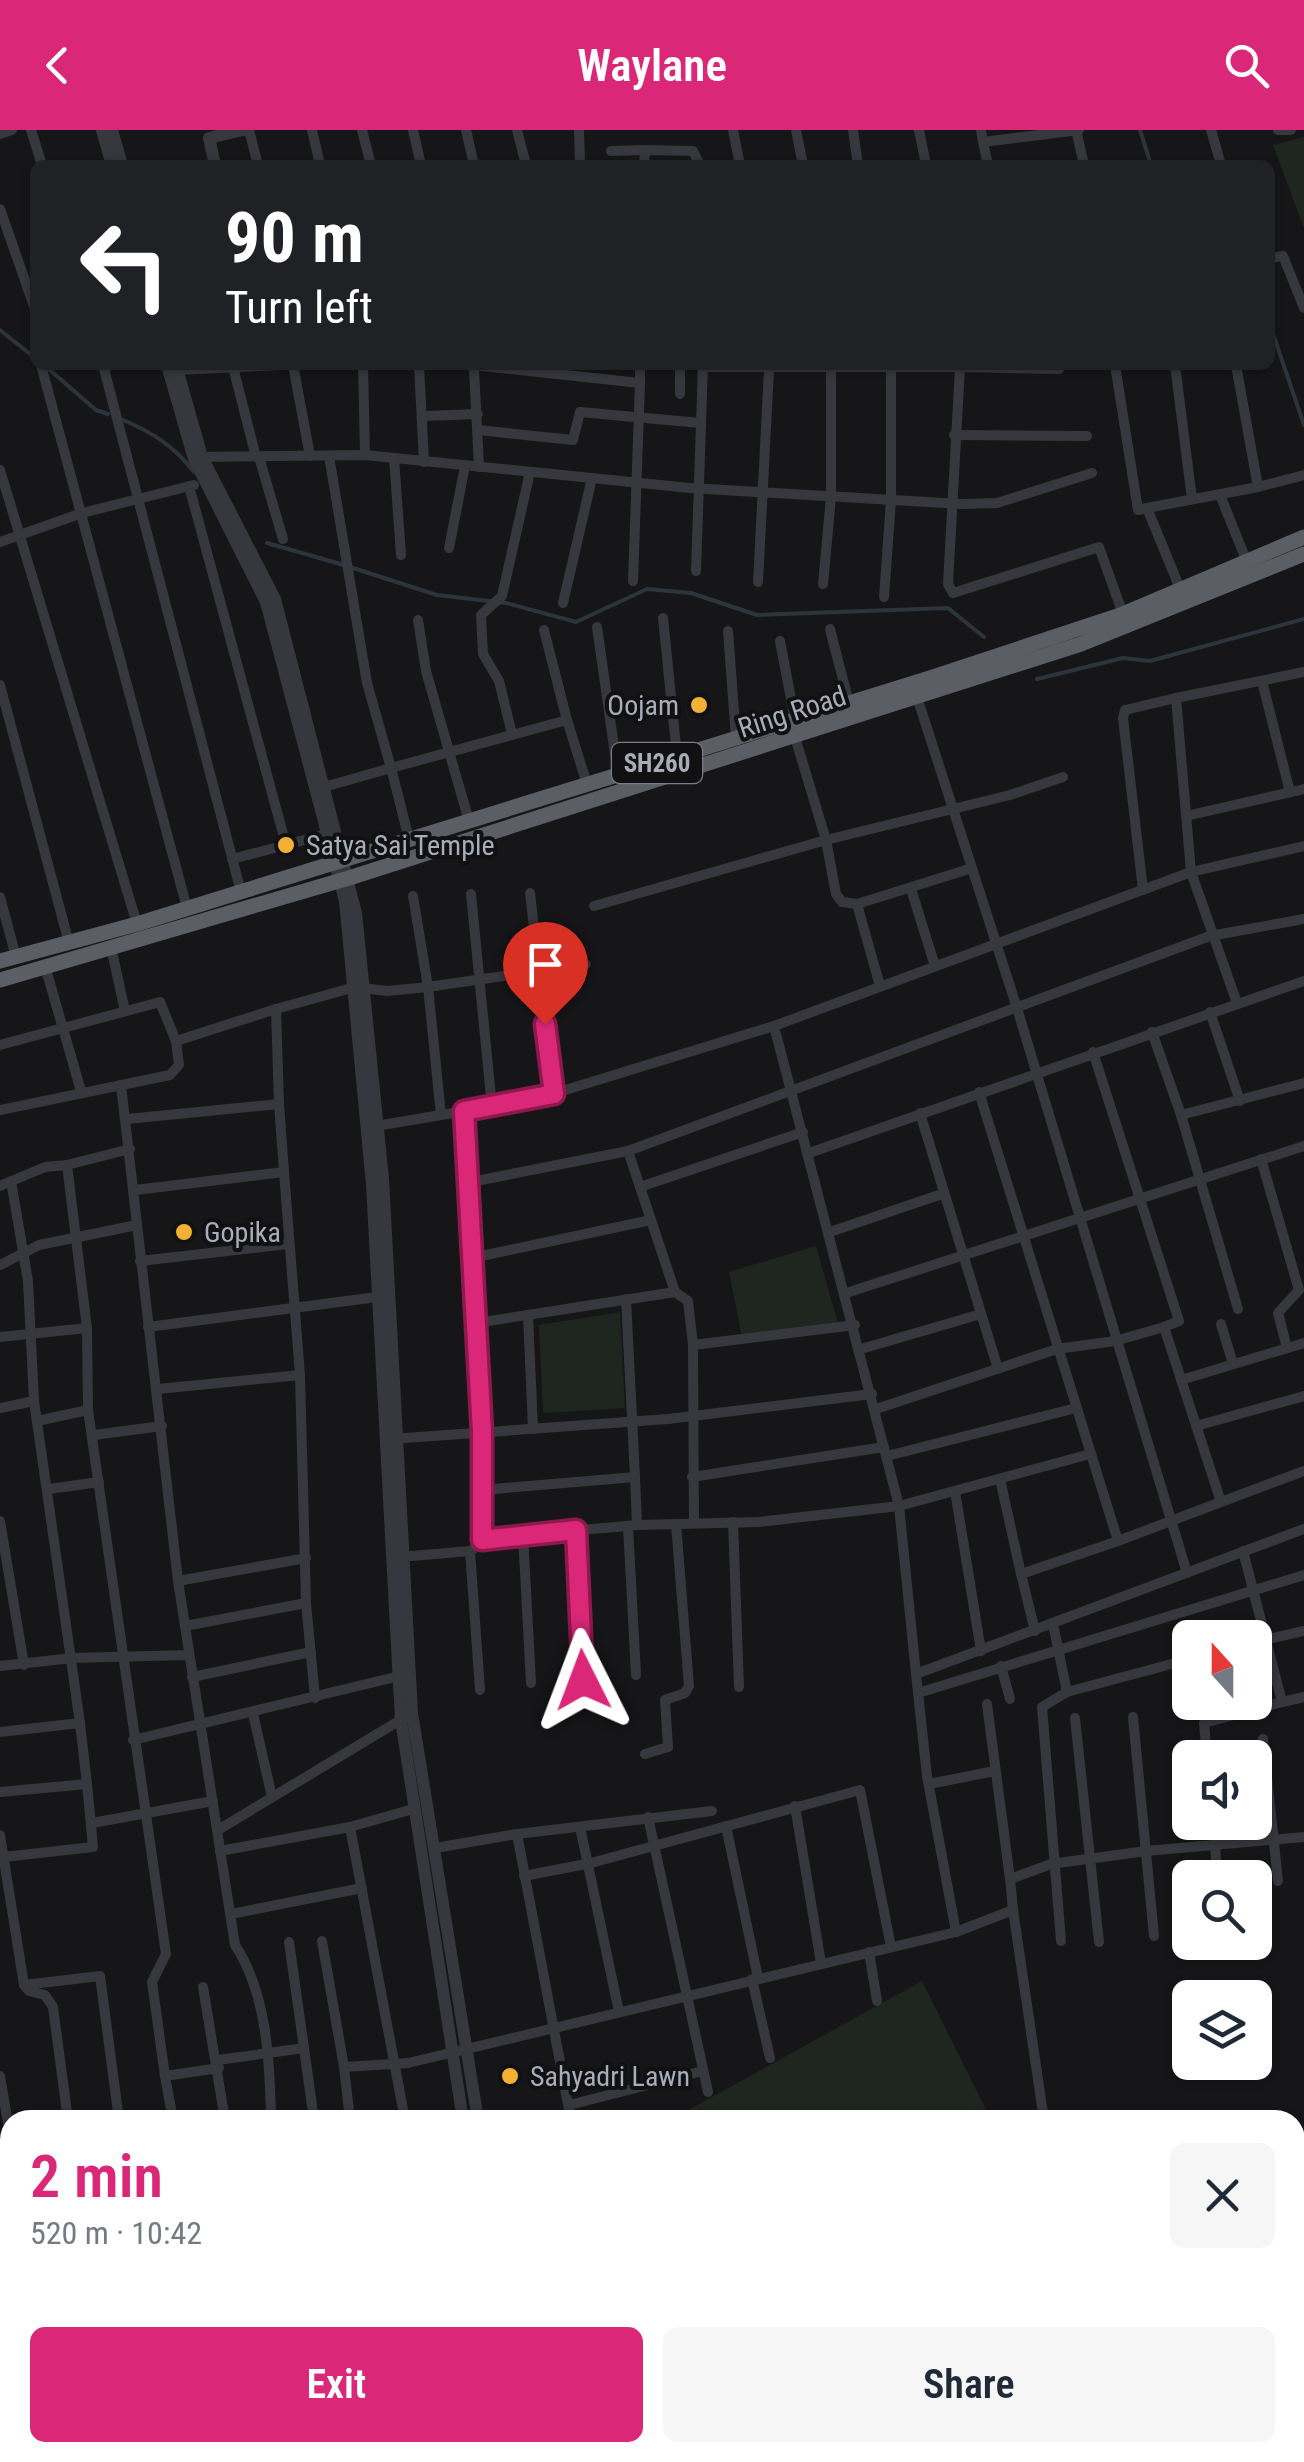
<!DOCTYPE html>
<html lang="en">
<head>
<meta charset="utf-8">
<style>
	:root { --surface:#fff; --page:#f6f6f7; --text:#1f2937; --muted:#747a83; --accent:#db2777 }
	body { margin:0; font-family:"Roboto Condensed",sans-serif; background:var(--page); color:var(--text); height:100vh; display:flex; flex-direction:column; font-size:38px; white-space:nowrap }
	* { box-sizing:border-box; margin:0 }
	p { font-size:32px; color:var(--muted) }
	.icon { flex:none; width:55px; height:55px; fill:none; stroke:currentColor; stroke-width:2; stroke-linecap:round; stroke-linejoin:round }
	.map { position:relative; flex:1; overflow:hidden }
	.drawer { position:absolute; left:0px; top:1980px; width:1305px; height:352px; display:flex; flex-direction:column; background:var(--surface); border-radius:30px 30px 0 0; box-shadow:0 2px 8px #0004 }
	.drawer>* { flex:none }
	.banner { position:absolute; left:30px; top:30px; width:1245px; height:210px; border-radius:15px; box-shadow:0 2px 8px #0004; background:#202124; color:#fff; overflow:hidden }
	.needle { width:65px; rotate:339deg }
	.fabs { position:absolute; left:1172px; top:1490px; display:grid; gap:20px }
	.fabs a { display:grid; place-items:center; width:100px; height:100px; border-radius:15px; background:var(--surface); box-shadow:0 2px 8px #0004; font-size:50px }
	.pin { position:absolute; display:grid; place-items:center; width:85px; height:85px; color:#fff; margin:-102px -42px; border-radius:50% 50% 50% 0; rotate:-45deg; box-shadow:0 0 10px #0007 }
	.pin .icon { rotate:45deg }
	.me { position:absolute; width:110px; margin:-55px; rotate:357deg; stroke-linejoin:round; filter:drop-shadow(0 0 8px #0008) }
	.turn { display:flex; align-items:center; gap:35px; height:210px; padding:0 30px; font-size:45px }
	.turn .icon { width:130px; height:130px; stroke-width:2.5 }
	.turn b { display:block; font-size:70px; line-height:85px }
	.round { display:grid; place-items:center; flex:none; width:105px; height:105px; border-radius:15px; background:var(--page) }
	.headline { display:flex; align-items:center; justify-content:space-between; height:170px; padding:0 30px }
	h1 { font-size:60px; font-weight:600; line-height:75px; color:var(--accent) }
	.cta { display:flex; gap:20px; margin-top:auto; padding:20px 30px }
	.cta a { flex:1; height:115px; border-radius:15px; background:var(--accent); color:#fff; font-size:40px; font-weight:600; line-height:115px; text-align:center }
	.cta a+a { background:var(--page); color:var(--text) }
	header { display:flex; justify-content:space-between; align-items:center; height:130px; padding:0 30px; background:var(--accent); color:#fff; font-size:45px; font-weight:600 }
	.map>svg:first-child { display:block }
</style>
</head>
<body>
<header><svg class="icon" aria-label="back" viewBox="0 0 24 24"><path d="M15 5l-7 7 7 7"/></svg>Waylane<svg class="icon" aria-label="search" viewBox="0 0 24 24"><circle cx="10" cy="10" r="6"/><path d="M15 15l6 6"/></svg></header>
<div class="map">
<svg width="1304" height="2332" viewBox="0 0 1304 2332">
	<rect width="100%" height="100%" fill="#161618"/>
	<!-- green -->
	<g fill="#1e261f">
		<polygon points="1304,7 1304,98 1273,15"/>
		<polygon points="816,1116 838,1193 742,1207 729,1142"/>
		<polygon points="620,1182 625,1278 543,1283 539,1195"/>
		<polygon points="922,1851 991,1990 670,1990"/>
		<polygon points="1158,2323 1163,2332 537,2332 532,2323"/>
	</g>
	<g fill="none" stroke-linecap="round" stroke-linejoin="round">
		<!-- stream -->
		<g stroke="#2c353c" stroke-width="4">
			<polyline points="1140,0 1151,35"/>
			<polyline points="1270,195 1304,295"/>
			<polyline points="0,200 35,228"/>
			<polyline points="44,235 96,280 108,284"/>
			<path d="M123,290C152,302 175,317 194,342"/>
			<polyline points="267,413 344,435"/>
			<polyline points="353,438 437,465 506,473 576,492 647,459 691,463 757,485 948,478 984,507"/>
			<polyline points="1037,549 1123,528 1150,531 1304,489"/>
		</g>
		<!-- minor -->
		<g stroke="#37383d" stroke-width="10">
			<polyline points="31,0 42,35"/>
			<polyline points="249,0 258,35"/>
			<polyline points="312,0 320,35"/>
			<polyline points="362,0 371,35"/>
			<polyline points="413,0 421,35"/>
			<polyline points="466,0 474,35"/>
			<polyline points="517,0 526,35"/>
			<polyline points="579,0 580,35"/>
			<polyline points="733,0 740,35"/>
			<polyline points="796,0 803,35"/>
			<polyline points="853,0 858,35"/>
			<polyline points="919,0 926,35"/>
			<polyline points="981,0 983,12 1079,0"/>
			<polyline points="1076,0 1084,35"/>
			<polyline points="1211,0 1221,35"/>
			<polyline points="1278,0 1291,0"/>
			<polyline points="0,4 12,0"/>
			<polyline points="983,12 988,35"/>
			<polyline points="611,21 645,20"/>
			<polyline points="644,35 645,20 693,21 700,35"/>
			<polyline points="0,79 35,179"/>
			<polyline points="1270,128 1283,126 1304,178"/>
			<polyline points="41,235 187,778"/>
			<polyline points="103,235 241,762"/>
			<polyline points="293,235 310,326"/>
			<polyline points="363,235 365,325"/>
			<polyline points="419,235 424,332"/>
			<polyline points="473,235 640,253 640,235"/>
			<polyline points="1115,235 1138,380 1147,378 1181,461"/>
			<polyline points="1175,235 1192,369"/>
			<polyline points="1236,235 1258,357 1304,345"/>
			<polyline points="233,237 256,327"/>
			<polyline points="703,237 960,237 948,454 953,463 1099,417 1123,484"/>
			<polyline points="960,237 1059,239 1058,235"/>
			<polyline points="474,239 479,337"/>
			<polyline points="177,240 283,235"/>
			<polyline points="680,264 680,235"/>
			<polyline points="425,286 478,284"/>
			<polyline points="478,300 573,310 580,282 700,293"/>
			<polyline points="954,305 1087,306"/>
			<polyline points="202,327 365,325 690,358 961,374 997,373 1092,343"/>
			<polyline points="259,327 283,409"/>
			<polyline points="394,328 401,425"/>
			<polyline points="0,340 137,794"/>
			<polyline points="189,356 286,715 232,729"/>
			<polyline points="1220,365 1247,432"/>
			<polyline points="1147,378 1258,357"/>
			<polyline points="0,412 82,383 194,355"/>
			<polyline points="449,418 465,336"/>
			<polyline points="696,441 703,235"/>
			<polyline points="633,451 640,253"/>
			<polyline points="758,452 769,240"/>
			<polyline points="823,454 831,367 831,239"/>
			<polyline points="884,467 891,370 891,235"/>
			<polyline points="563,473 592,348"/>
			<polyline points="663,488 677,626"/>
			<polyline points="418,490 426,541 469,691"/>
			<polyline points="597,497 618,645"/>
			<polyline points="830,499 849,573"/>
			<polyline points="728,501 736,608"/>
			<polyline points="780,511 795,590"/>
			<polyline points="1262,551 1290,662"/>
			<polyline points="0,555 69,813"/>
			<polyline points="917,567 1017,878 1187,1443"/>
			<polyline points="567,590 587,654"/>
			<polyline points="512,604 499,551 483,524 481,485 502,466 530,342"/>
			<polyline points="795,607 826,710 836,764 842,772 857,774 969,739"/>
			<polyline points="324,657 391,638 367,553 329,326"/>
			<polyline points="1186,686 1304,659"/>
			<polyline points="409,709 391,638 567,590 544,500"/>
			<polyline points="286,715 333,702"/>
			<polyline points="911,759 935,836"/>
			<polyline points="1143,760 1123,588 1125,580 1176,568"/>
			<polyline points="530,763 553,964"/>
			<polyline points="471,764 492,977"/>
			<polyline points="413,766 428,857 441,985"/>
			<polyline points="0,767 16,827"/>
			<polyline points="857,774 880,856"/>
			<polyline points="594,776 826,710 1010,665 1063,647"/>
			<polyline points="111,817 125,881"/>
			<polyline points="45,836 81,961"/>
			<polyline points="1237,873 1191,742 1304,716"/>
			<polyline points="1210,882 1240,971"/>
			<polyline points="774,896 1191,742 1176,568 1304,542"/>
			<polyline points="1152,902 1181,985"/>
			<polyline points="176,911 276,879"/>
			<polyline points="0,915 160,872 176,911 179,935 170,945 0,980"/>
			<polyline points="1093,922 1179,1191 1164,1197"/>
			<path d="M121,955L178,1451L235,1815C267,1863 270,1933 271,1990"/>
			<polyline points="979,962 1118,1411 1221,1372"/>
			<polyline points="279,974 276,879 355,857 387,861 428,857 586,834"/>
			<polyline points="465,981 482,1410"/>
			<polyline points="920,983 998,1239"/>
			<polyline points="127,989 279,974 284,1042 135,1060"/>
			<polyline points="370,997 536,969 774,896 899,1376 759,1392 637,1395 491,1408 470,1421 400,1427"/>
			<polyline points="130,1019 67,1035 87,1198 88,1280 166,1824 152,1852 165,1946 219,1938"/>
			<polyline points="628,1021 675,1162 688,1171 693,1215 855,1195"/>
			<polyline points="809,1023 1304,851"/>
			<polyline points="1261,1029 1299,1160 1278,1183 1287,1218"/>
			<polyline points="284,1042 300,1245 306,1473 315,1568"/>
			<polyline points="466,1053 628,1021 1210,806 1304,789"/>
			<polyline points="0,1056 45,1037 67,1035"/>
			<polyline points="640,1057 803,1002"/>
			<polyline points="830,1102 942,1064"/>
			<polyline points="472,1128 651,1090"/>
			<polyline points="140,1131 288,1114"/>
			<polyline points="0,1135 39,1115 137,1095"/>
			<polyline points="846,1163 1304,1016"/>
			<polyline points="1238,1179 1181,985 1304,953"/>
			<polyline points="528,1185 533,1299"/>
			<polyline points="476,1193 675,1162"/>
			<polyline points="1221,1194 1233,1234"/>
			<polyline points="148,1197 385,1166"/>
			<polyline points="0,1207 87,1198"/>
			<polyline points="693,1215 694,1393"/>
			<polyline points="861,1219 981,1184"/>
			<polyline points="1181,1250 1304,1213"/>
			<polyline points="158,1259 300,1245"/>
			<polyline points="34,1271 80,1593"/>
			<polyline points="0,1278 34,1271 28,1151 11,1051"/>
			<polyline points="876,1279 1057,1219 1115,1211 1164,1197 1221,1372 1304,1341"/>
			<polyline points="37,1291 88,1280"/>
			<polyline points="1196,1296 1304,1266"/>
			<polyline points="94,1305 162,1296"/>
			<polyline points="391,1309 668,1289 872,1264"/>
			<polyline points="1090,1324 899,1376 916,1544 1304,1399"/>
			<polyline points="887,1326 1076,1278"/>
			<polyline points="635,1347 637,1395"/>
			<polyline points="692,1347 884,1317"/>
			<polyline points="1000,1349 1021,1444"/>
			<polyline points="49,1359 99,1352"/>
			<polyline points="482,1360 635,1347 626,1169"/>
			<polyline points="955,1361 981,1521"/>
			<polyline points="0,1391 24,1535"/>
			<polyline points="733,1392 739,1557"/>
			<polyline points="628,1396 636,1545"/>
			<polyline points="576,1400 583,1549"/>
			<polyline points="523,1405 531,1553"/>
			<polyline points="470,1421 480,1560"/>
			<polyline points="1243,1421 1282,1572 1304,1567"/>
			<polyline points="178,1451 306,1428"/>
			<polyline points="1053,1494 1067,1562"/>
			<polyline points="185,1496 306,1473"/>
			<polyline points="1035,1501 1021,1444 1118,1411"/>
			<polyline points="1255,1512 1304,1501"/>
			<polyline points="0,1536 73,1528 188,1525"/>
			<polyline points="1001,1536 1010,1569"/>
			<polyline points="916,1544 927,1646 956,1802"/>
			<polyline points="192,1547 311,1522"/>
			<polyline points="918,1563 1304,1445"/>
			<polyline points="987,1574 1010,1749"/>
			<polyline points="253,1584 272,1667"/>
			<polyline points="1133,1587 1154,1806"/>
			<polyline points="1075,1588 1099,1812"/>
			<polyline points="0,1602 80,1593 87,1654 0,1662"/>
			<polyline points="1263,1609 1278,1751"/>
			<polyline points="133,1610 404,1545"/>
			<polyline points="645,1624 668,1617 665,1570 685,1563 689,1556 676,1394"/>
			<polyline points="1207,1628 1204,1593 1282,1572"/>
			<polyline points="929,1654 995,1641"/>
			<polyline points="795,1676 821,1833"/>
			<polyline points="648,1687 708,1962"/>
			<polyline points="1214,1692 1217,1748"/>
			<polyline points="92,1693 213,1671"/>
			<polyline points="726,1696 758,1848"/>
			<polyline points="350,1697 405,1990"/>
			<polyline points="580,1697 619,1882"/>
			<polyline points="218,1700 407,1586"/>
			<polyline points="517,1704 712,1681"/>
			<polyline points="0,1705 24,1855 29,1861 45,1865 53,1877 68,1990"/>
			<polyline points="435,1718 517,1704 571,1990"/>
			<polyline points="220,1721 350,1697 413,1679"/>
			<polyline points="4,1727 93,1717 87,1654"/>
			<polyline points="524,1746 591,1733 860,1660 891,1817"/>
			<polyline points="1013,1780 1044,1990"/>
			<polyline points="231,1784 362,1758"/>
			<polyline points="322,1811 344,1937"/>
			<polyline points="1061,1811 1042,1577 1067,1562 1190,1529"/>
			<polyline points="289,1812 304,1918"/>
			<polyline points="869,1822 877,1871"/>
			<polyline points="752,1849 770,1928"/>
			<polyline points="24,1855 100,1846 119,1990"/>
			<polyline points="203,1857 225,1990"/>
			<polyline points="218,1930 304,1918 314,1990"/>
			<polyline points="0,1946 10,2005"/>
			<polyline points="165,1946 173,1990"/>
			<polyline points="569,1975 703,1941"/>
			<polyline points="350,1990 344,1937 408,1933 956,1802 1013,1780 1010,1749 1051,1734 1146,1721 1304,1707"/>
			<polyline points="0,2038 10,2037"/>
			<polyline points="0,2221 10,2221"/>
			<polyline points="1295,2284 1304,2284"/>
			<polyline points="0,2287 10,2287"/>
			<polyline points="406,2322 407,2332"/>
			<polyline points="162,2332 162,2322"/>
			<polyline points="232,2332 233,2322"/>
			<polyline points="323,2332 323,2322"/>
		</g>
		<!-- tertiary -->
		<g stroke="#37383d" stroke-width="12">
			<polyline points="102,0 112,35"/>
			<polyline points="112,0 122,35"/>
			<polyline points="215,35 209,8 243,0"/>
			<polyline points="167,235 194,329 266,472 345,771 372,1054 401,1590 463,1990"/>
			<polyline points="176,235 202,327 275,469 356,783 383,1049 412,1583 478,1990"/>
			<polyline points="496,2322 496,2332"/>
			<polyline points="508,2322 508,2332"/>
		</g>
		<!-- trunk -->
		<g stroke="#5b5e65" stroke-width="15">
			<polyline points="0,831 137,794 930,548 1123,484 1304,407"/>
			<polyline points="0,850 349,748 1081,514 1304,424"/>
		</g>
	</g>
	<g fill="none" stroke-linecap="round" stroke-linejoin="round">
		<defs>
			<polyline id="route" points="545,894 554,964 464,981 482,1302 482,1410 576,1400 583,1550"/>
		</defs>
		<!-- route casing -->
		<use href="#route" stroke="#8e194d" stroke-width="25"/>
		<!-- route -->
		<use href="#route" stroke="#db2777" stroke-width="18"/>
	</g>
	<!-- markers -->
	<g fill="#f2b134" stroke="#111113" stroke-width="4">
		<circle cx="699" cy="575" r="10"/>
		<circle cx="286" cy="715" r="10"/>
		<circle cx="184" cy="1102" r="10"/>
		<circle cx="510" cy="1946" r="10"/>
	</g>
	<g text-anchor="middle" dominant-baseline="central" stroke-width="8" stroke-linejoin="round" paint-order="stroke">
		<!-- shield labels -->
		<rect fill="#111113" stroke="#7b7e86" stroke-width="2.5" x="612" y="613" width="90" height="40" rx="8"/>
		<g font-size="25" font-weight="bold" fill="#a8adb8">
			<text x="657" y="633">SH260</text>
		</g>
		<!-- poi labels -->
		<g font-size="28" fill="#a8adb8" stroke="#111113" text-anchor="start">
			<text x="679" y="575" text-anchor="end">Oojam</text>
			<text x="306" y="715">Satya Sai Temple</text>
			<text x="204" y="1102">Gopika</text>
			<text x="530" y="1946">Sahyadri Lawn</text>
		</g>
		<!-- street labels -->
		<g font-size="28" fill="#a8adb8" stroke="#111113">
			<text transform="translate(792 582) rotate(-18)">Ring Road</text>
		</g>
	</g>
</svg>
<div class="fabs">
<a><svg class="needle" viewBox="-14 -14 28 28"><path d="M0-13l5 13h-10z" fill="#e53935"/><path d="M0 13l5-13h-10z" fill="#747a83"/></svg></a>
<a><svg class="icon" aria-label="sound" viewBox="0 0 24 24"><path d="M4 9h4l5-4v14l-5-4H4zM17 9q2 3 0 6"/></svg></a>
<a><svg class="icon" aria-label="search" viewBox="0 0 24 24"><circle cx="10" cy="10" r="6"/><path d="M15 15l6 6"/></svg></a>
<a><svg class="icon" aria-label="layers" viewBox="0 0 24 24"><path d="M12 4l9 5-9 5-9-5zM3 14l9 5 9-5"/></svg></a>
</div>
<div class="pin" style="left:545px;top:894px;background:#d93025"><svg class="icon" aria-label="arrive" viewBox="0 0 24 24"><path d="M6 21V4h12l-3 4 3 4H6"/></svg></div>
<svg class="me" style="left:583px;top:1550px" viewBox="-20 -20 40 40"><path d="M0-17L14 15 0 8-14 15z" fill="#db2777" stroke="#fff" stroke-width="4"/></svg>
<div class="banner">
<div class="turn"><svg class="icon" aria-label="left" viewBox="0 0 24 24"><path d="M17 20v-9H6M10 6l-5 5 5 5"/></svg><div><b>90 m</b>Turn left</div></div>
</div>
<section class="drawer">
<div class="headline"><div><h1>2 min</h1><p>520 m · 10:42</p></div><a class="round"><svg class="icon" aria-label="close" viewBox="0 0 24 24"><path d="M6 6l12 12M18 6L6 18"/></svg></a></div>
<div class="cta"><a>Exit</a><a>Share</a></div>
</section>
</div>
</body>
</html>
